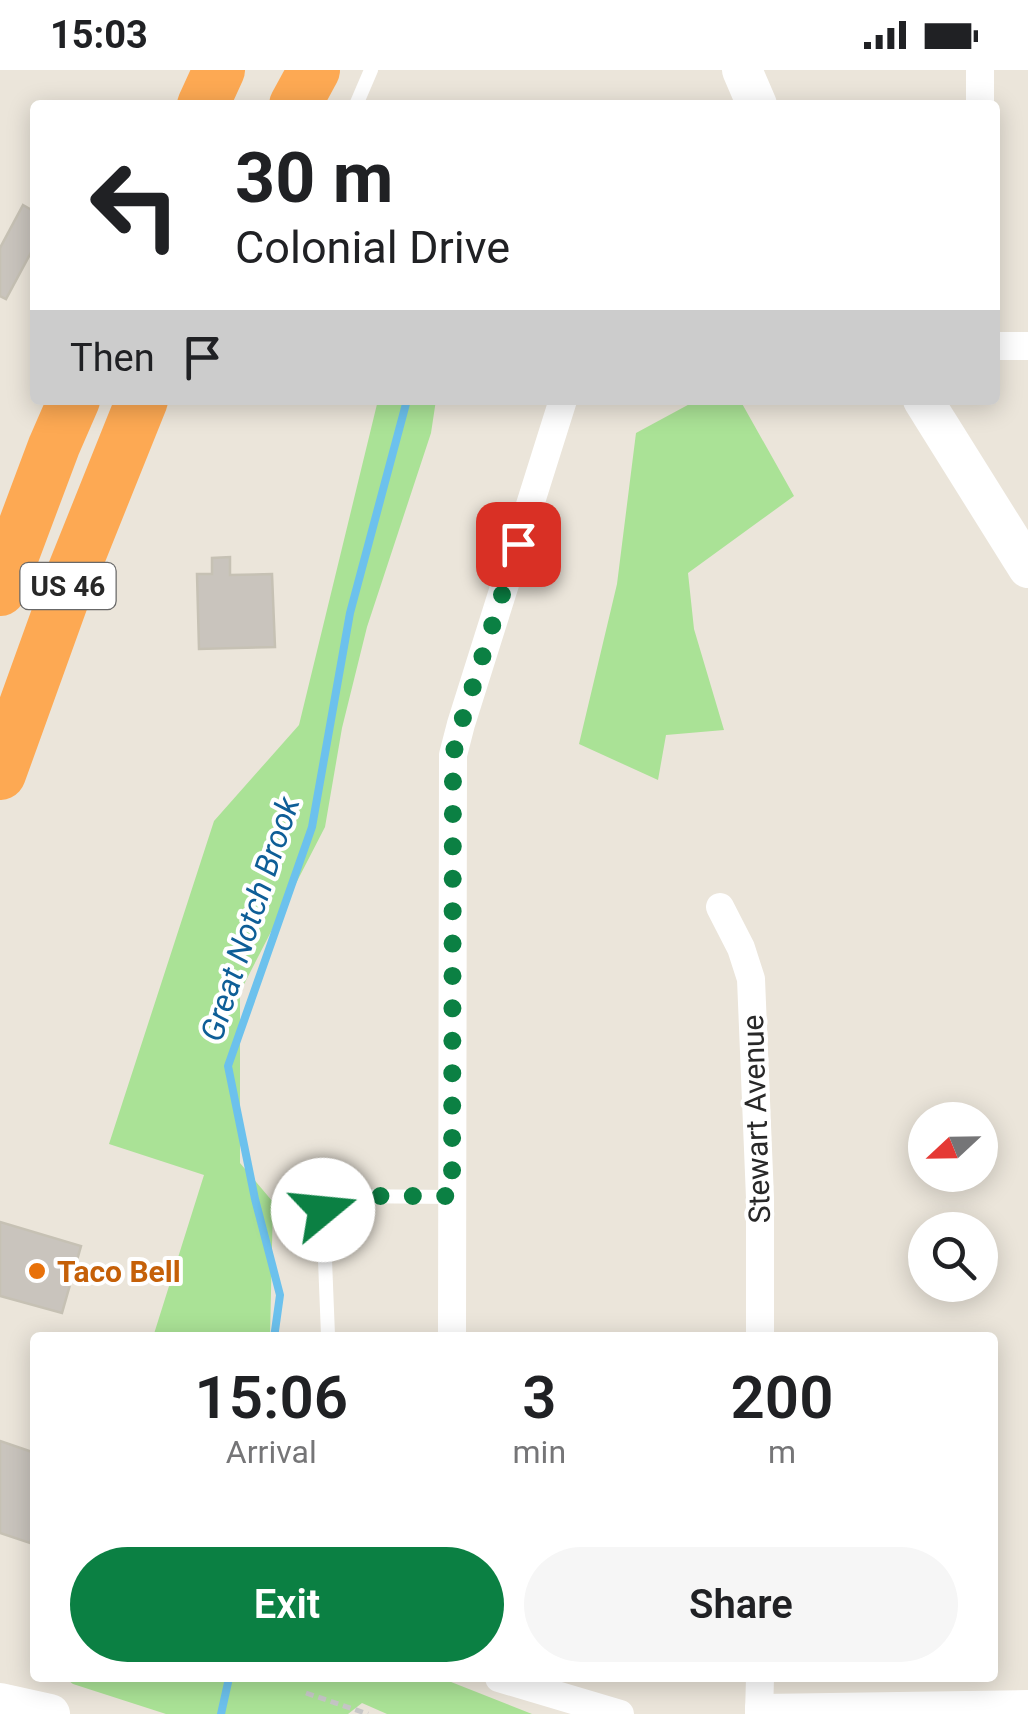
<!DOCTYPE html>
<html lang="en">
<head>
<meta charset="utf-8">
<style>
	:root { --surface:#fff; --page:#f6f6f6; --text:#202124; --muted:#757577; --accent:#0b8043 }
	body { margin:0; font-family:Roboto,sans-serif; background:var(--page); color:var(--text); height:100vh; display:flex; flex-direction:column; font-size:38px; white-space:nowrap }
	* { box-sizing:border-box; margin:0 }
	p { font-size:32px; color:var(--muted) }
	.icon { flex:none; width:55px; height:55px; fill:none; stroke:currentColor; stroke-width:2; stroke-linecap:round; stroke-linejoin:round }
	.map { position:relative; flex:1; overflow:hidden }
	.side { position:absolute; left:30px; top:1262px; width:968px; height:350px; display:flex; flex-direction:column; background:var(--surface); border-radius:10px; box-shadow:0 5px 25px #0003 }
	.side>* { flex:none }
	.hud { position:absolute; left:30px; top:30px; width:970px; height:305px; border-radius:10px; box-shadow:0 5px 25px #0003; background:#fff; color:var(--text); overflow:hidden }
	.needle { width:65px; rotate:248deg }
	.controls { position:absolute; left:908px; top:1032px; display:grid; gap:20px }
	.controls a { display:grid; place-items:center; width:90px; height:90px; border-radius:50%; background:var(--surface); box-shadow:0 5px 25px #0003; font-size:50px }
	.pin { position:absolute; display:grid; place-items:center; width:85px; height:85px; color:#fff; margin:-42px; border-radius:20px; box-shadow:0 5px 15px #0006 }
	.me { position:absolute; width:110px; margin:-55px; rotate:73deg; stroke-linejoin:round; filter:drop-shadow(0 0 8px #0008) }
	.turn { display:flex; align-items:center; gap:35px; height:210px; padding:0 40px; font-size:45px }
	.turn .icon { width:130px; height:130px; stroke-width:2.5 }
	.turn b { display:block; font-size:70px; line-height:85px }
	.then { display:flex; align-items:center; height:95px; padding:0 40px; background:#0003; gap:20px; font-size:38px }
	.eta { display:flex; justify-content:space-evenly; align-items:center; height:170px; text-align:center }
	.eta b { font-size:60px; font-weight:600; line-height:70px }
	.action { display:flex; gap:20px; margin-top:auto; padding:20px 40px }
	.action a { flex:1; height:115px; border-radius:60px; background:var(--accent); color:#fff; font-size:40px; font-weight:600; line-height:115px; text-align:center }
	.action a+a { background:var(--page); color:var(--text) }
	.status { display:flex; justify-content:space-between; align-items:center; height:70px; padding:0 50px; background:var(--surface); direction:ltr }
	.status svg { height:28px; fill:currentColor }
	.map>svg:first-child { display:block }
</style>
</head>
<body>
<div class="status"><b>15:03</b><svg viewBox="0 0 49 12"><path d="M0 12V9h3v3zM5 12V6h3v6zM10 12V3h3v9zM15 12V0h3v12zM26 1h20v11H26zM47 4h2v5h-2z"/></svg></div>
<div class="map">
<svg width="1028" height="1644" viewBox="0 0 1028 1644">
	<rect width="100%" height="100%" fill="#ebe5da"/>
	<!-- green -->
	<g fill="#aae296">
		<polygon points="378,330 436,330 431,363 367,557 342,658 325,757 240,922 240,1093 273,1132 270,1267 153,1267 204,1105 109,1074 214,751 299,655"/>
		<polygon points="697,330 740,330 794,426 688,503 694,559 724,660 666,665 658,710 579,674 617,514 636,363"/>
		<polygon points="65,1608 441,1608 532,1644 387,1644 362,1633 348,1644 166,1644 73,1614"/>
	</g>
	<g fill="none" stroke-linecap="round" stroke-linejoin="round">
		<!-- stream -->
		<g stroke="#6cc1ed" stroke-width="8">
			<polyline points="274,1268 280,1225 255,1129 228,996 312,757 350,543 407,330"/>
			<polyline points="221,1644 229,1608"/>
		</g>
	</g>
	<!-- building -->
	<g fill="#c9c4bd" stroke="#c6c1b4" stroke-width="2.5">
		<polygon points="23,135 35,142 35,175 6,229 0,226 0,178"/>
		<polygon points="230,487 230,505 272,504 275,577 199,579 197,504 212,504 212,488"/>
		<polygon points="0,1152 81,1176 62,1243 0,1226"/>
		<polygon points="0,1371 35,1383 35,1458 30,1473 0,1463"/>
	</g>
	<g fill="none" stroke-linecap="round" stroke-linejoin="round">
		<!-- path -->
		<polyline stroke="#c7c7c7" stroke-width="5" stroke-dasharray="8 5" stroke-linecap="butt" points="306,1623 368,1644"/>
		<!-- lane -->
		<g stroke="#fff" stroke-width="14">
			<polyline points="356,35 371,0"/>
			<polyline points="328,1265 323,1140 327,1130 340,1126 453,1127"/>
		</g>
		<!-- street -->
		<g stroke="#fff" stroke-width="28">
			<polyline points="980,35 980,0"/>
			<polyline points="995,276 1028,276"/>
			<polyline points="720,837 741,878 751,909 760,1128 760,1268"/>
			<polyline points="452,1268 453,685 461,654 563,330"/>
			<polyline points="499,1608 620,1644"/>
			<polyline points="759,1638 1028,1634"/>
			<polyline points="759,1644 760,1608"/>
		</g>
		<!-- secondary -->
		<g stroke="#fff" stroke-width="40">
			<polyline points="742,0 757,35"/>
			<polyline points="923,330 1028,498"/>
			<polyline points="0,1633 50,1644"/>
		</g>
		<!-- highway -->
		<g stroke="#fda953" stroke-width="52">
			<polyline points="203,35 219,0"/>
			<polyline points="295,35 314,0"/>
			<polyline points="0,520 54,376 74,330"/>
			<polyline points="0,704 71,507 142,330"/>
		</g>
	</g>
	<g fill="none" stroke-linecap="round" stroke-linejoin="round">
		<!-- route -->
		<polyline stroke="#0b8043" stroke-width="18" stroke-dasharray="0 32.4" points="323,1140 327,1130 340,1126 452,1126 453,685 461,654 518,474"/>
	</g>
	<!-- markers -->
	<circle fill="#e8710a" stroke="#fff" stroke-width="4" cx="37" cy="1201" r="10"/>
	<g text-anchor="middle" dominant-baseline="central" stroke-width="8" stroke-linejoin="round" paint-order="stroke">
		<!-- shield labels -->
		<rect fill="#fff" stroke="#686868" stroke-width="2.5" x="20.5" y="493" width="95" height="46" rx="8"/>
		<g font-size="28" font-weight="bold" fill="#282828">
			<text x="68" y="516">US 46</text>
		</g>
		<!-- street labels -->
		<g font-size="30" fill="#282828" stroke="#fff">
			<text transform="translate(756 1049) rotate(-92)">Stewart Avenue</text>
		</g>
		<!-- food labels -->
		<g font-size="30" font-weight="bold" fill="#c56008" stroke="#fff" text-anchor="start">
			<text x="57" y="1201">Taco Bell</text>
		</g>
		<!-- water labels -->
		<g font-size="32" font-style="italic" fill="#0e5e97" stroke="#fff">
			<text transform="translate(250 849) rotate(-72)">Great Notch Brook</text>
		</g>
	</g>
</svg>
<div class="controls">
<a><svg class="needle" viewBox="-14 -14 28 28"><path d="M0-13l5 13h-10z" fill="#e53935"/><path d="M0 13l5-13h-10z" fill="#757577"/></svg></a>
<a><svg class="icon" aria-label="search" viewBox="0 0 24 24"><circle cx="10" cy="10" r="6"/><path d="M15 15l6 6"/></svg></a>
</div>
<div class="pin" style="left:518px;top:474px;background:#d93025"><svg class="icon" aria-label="arrive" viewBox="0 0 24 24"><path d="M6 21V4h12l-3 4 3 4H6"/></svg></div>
<svg class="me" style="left:323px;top:1140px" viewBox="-20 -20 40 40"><circle r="19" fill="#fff"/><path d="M0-13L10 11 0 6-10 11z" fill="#0b8043"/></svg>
<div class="hud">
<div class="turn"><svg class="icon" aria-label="left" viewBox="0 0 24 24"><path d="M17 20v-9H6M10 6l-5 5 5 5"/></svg><div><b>30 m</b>Colonial Drive</div></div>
<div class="then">Then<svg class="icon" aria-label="arrive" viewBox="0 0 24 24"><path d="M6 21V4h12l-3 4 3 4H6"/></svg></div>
</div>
<section class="side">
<div class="eta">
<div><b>15:06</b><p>Arrival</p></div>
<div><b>3</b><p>min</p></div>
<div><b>200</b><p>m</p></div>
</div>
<div class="action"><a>Exit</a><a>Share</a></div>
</section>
</div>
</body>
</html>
